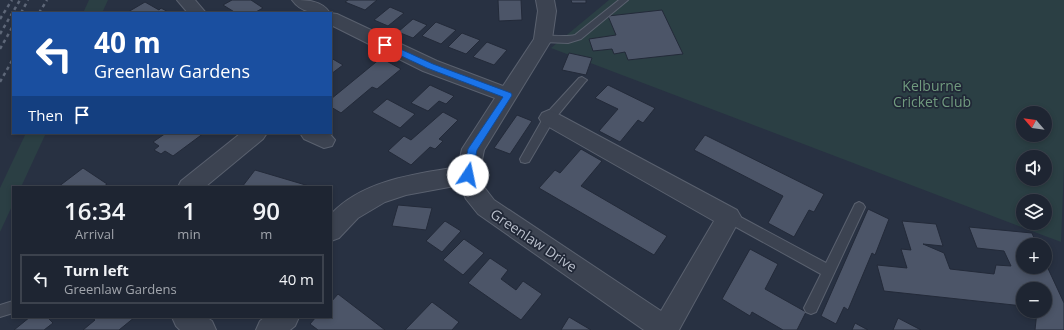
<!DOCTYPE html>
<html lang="en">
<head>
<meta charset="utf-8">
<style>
	:root { --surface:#1e2532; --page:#262d3a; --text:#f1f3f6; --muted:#a1a5ac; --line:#3c424d }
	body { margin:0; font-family:"Open Sans",sans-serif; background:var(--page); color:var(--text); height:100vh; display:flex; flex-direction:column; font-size:15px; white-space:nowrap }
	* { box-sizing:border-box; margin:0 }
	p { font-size:13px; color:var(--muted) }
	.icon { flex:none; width:22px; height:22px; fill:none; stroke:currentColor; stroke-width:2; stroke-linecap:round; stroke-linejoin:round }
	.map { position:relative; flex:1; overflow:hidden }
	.side { position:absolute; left:12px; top:186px; width:320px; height:132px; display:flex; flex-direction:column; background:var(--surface); border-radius:0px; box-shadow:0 2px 6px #0003,0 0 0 1px var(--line) }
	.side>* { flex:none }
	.banner { position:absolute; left:12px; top:12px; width:320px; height:122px; border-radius:0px; box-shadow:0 2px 6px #0003,0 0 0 1px var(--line); background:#1a4fa0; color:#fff; overflow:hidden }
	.needle { width:26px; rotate:298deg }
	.fabs { position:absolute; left:1016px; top:106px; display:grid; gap:8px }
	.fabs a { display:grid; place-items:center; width:36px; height:36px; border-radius:50%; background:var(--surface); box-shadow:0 2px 6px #0003,0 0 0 1px var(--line); font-size:20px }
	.pin { position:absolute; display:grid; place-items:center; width:34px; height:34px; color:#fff; margin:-17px; border-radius:8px; box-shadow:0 2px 6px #0006 }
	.me { position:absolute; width:44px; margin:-22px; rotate:11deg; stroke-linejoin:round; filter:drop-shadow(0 0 3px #0008) }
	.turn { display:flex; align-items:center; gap:14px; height:84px; padding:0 16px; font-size:18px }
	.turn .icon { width:52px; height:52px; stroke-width:2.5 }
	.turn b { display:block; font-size:28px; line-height:34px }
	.then { display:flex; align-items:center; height:38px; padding:0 16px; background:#0003; gap:8px; font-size:15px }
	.eta { display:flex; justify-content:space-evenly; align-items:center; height:68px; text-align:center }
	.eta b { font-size:24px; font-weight:600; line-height:28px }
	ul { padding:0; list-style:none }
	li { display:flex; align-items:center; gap:12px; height:50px; margin:0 8px 6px; padding:0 8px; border:2px solid var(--line); border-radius:0px }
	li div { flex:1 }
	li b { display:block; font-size:15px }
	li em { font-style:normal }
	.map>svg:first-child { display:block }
</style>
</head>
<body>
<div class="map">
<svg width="1064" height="330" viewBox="0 0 1064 330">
	<rect width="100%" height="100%" fill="#283142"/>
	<!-- green -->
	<g fill="#2b3f44" fill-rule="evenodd">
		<polygon points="89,0 108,0 102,13 83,13"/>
		<path d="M609,0H1064V167L1061,242L551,48ZM1023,113H1045V135H1023ZM1023,157H1045V179H1023ZM1023,201H1045V223H1023Z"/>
		<polygon points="26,133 46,133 21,187 13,187 13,204 0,232 0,188"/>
	</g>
	<!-- building -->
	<g fill="#4c5568" stroke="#232a39">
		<polygon points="232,0 251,0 263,8 254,13 236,13 223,5"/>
		<polygon points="348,0 377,0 365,10 345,2"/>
		<polygon points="498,0 521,0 522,20 499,21"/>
		<polygon points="571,0 586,0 586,3 572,3"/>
		<polygon points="145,2 159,10 161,8 170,13 128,12"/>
		<polygon points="390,7 404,13 388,26 374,20"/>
		<polygon points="662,10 683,54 628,60 625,52 614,54 612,49 593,51 589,39 616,35 608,16"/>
		<polygon points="413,19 427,25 413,38 398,32"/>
		<polygon points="436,22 456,30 441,44 422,36"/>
		<polygon points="462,33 480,40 466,54 448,47"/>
		<polygon points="487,42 507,50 494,65 473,57"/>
		<polygon points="569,53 592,58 586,75 562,70"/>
		<polygon points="331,58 343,65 331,74"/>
		<polygon points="381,58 401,69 377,89 372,87 341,113 331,107 331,99"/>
		<polygon points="430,85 454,96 446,104 439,101 428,111 411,103"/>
		<polygon points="608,85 655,108 643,123 638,120 620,142 599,131 618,109 595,98"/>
		<polygon points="387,99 415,114 400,128 372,112"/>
		<polygon points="443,112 458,120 439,139 443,141 435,149 430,147 411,165 388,151 404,136 411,140"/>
		<polygon points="517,115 532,121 510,154 494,148"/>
		<polygon points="166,133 204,133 173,156 165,151 161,154 154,150 159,146 153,142"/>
		<polygon points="705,135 824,194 814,212 809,210 794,237 768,223 783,196 694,150"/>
		<polygon points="581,149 602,161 581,186 667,236 654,255 539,188 555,170 560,173"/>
		<polygon points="83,168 107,184 103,187 58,187"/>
		<polygon points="255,170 309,186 242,187"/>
		<polygon points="398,205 432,208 426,230 392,226"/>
		<polygon points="868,209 889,219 875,255 872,253 848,310 844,307 836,324 821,316"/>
		<polygon points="445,221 461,231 442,252 426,241"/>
		<polygon points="902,221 936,224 943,246 923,244 944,253 950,269 994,274 996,265 1011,266 1004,251 977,248 969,227 1032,233 1037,245 1023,245 1023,267 1045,267 1045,262 1064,303 1064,330 1035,330 1037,311 1045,311 1045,289 1023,289 1023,306 884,291 877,265 907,268 901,249 911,250"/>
		<polygon points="464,239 484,253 463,275 443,260"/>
		<polygon points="750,249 778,264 765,289 806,312 797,330 783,330 752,312 750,316 722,299"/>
		<polygon points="490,258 508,270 501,279 516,290 523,281 542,294 521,320 468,283"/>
		<polygon points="338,294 385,330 318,330 310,324 316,317 331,317 331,302"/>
		<polygon points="432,302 459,322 452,330 405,330"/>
		<polygon points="30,317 47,317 53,323 44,330 14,330"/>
		<polygon points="91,317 135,317 119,330 83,330 95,320"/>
		<polygon points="569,317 591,330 561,330"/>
		<polygon points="898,318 921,330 893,330"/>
		<polygon points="855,323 868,330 852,330"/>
	</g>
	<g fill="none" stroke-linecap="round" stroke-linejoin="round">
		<defs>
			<g id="service">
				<path d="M619,0H628L581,39L568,43L543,42L538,39C544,33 565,38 575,35Z"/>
				<polygon points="582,77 587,80 585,82 553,121 529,162 525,163 521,162 520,159 545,115 579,78"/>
				<polygon points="859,202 863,204 865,207 816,312 811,314 806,312 804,308 821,274 725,221 723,217 725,213 729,212 733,213 826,263 855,204"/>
				<polygon points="13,301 13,313 0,317 0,305"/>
			</g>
			<g id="minor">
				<polygon points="177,0 195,0 206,13 188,13"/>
				<path d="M292,0C306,0 322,0 330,13L337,14L437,61L503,86L534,39L538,11L536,0H554L556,11L552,39L484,150L479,175L484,187L494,200L661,311L714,221L542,123L539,118L542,113L549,110L556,113L737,210L741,217L679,330H644L478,214L466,199L460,185L406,195L385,202L358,218L339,238L331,241V214C363,180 415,174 458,167L462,149L495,98L423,71L331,25V13C316,13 302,14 292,0Z"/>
				<polygon points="241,133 267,133 263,139 205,187 178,187 181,181"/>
				<polygon points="300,133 329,133 335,140 332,146 324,148 304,139"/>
				<polygon points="172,317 206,317 212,321 216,330 180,330 176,326"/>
				<polygon points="265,317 299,317 295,326 290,330 256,330 260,321"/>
			</g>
		</defs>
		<!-- service casing -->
		<use href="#service" stroke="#5a616f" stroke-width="2"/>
		<!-- minor casing -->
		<use href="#minor" stroke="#5a616f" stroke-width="2"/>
		<!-- service -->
		<use href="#service" fill="#3c4351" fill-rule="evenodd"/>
		<!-- minor -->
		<use href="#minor" fill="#3c4351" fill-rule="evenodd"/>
		<!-- rail -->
		<g stroke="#5e6778" stroke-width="2.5" stroke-dasharray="3.5 3.5" stroke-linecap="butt">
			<polyline points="21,13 28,0"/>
			<polyline points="39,13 47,0"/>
			<polyline points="0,19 12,0"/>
			<polyline points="0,34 20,0"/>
			<polyline points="0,49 13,26"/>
			<polyline points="0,82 13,59"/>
		</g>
	</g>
	<!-- route -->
	<polygon fill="#1a73e8" stroke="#114b97" points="385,42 433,64 511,93 512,95 511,97 477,150 471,178 464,178 463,175 468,149 503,97 427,68 382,47 381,45"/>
	<g text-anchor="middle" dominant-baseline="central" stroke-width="3.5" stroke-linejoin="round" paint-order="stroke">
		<!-- park labels -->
		<g font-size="14" fill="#719b7f" stroke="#212837">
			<text x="932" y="85">Kelburne<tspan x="932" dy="16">Cricket Club</tspan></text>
		</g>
		<!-- street labels -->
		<g font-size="14" fill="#b9bfcb" stroke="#212837">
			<text transform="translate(534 240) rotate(34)">Greenlaw Drive</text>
		</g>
	</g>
</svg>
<div class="fabs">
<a><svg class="needle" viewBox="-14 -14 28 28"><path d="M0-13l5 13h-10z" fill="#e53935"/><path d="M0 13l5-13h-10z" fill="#a1a5ac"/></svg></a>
<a><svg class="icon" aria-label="sound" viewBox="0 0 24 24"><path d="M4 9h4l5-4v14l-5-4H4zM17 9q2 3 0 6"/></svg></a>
<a><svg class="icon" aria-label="layers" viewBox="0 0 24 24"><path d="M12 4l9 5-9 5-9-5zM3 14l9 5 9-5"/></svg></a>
<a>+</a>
<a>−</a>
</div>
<div class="pin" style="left:385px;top:45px;background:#d93025"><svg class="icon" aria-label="arrive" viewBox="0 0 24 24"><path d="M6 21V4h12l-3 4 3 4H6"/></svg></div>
<svg class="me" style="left:468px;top:175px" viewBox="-20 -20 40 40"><circle r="19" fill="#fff"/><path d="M0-13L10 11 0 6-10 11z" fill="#1a73e8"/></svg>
<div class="banner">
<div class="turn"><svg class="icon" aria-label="left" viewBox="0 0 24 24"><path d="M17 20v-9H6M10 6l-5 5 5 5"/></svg><div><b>40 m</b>Greenlaw Gardens</div></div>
<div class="then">Then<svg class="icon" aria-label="arrive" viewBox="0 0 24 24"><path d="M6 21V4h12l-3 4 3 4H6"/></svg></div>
</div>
<section class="side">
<div class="eta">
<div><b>16:34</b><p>Arrival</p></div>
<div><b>1</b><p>min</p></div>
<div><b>90</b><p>m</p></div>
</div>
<ul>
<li><svg class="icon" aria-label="left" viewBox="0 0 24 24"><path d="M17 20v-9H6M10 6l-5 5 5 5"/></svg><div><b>Turn left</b><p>Greenlaw Gardens</p></div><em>40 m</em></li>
</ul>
</section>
</div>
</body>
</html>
